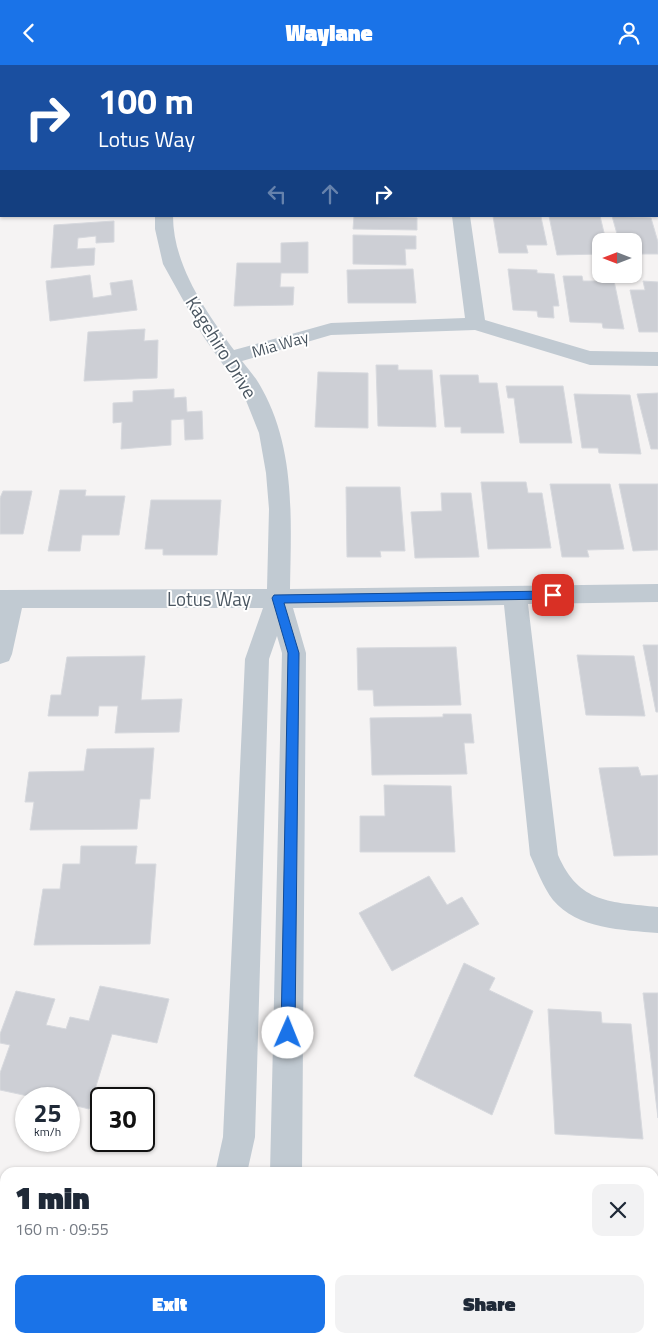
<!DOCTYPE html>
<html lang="en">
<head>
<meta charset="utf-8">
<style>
	:root { --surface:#fff; --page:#f2f2f3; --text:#1f2937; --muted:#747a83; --accent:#1a73e8 }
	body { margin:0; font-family:"Titillium Web",sans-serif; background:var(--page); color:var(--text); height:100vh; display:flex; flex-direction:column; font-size:19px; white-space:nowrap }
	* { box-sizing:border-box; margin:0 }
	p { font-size:16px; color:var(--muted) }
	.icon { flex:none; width:28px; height:28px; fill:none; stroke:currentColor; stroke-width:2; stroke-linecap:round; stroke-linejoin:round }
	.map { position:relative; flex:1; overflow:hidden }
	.side { position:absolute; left:0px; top:1102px; width:659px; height:176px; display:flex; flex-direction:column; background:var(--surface); border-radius:15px 15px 0 0; box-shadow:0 1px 4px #0004 }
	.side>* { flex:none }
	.guide { position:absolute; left:0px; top:0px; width:659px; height:152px; box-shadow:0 1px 4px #0004; background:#1a4fa0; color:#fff; overflow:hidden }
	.needle { width:32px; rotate:270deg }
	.tools { position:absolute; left:592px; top:168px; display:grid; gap:10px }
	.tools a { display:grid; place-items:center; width:50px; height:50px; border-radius:10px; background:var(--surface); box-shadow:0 1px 4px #0004; font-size:25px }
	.speed { position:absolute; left:15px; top:1022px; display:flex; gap:10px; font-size:25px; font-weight:700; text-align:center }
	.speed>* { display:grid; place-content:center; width:65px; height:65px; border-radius:50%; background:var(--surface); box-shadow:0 1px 4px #0004; line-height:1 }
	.speed small { font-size:12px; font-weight:400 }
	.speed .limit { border:2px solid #111; border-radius:8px; background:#fff; color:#111 }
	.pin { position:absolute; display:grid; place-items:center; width:42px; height:42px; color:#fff; margin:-21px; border-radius:10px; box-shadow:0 2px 8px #0006 }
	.me { position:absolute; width:55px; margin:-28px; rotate:1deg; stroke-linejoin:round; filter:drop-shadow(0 0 4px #0008) }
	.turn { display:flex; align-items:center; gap:18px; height:105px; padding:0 15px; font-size:22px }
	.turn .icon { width:65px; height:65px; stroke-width:2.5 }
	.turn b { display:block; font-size:35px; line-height:42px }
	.lanes { display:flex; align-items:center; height:48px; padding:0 15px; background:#0003; justify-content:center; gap:25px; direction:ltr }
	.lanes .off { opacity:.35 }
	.round { display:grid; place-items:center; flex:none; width:52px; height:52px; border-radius:10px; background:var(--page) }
	.overview { display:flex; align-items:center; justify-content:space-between; height:85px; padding:0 15px }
	h1 { font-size:30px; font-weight:800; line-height:38px }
	.button { display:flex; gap:10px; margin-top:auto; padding:10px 15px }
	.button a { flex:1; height:58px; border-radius:10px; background:var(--accent); color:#fff; font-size:20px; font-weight:800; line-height:58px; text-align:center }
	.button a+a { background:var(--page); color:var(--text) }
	header { display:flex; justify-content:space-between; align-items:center; height:65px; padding:0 15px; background:var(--accent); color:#fff; font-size:22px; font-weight:800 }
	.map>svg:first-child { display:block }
</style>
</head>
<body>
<header><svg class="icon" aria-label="back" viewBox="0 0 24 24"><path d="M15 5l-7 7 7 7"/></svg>Waylane<svg class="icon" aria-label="person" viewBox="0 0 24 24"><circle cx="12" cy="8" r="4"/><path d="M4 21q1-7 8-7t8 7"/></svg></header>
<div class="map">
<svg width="658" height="1278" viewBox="0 0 658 1278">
	<rect width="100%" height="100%" fill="#f5f3f3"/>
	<!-- green -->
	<polygon fill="#c3f1d5" points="144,1274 278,1274 277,1278 0,1278 0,1275"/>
	<!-- building -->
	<g fill="#cdcfd5" stroke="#d7d9de">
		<polygon points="354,151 417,153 417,165 353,164"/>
		<polygon points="493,151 541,152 547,180 526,180 528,188 499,188"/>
		<polygon points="549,151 600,151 606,176 601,176 601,189 557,190"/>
		<polygon points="612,151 651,153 658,177 658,189 634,189 634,176 619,176"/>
		<polygon points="114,156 114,177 96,178 96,171 78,173 77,184 95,183 94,200 51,203 54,160"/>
		<polygon points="353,170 416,171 416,184 405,184 406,200 353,199"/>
		<polygon points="308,177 308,208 281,208 280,222 294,222 293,240 234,241 237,198 281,198 281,178"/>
		<polygon points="413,204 416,238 348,238 347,205"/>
		<polygon points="508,204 537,205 537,208 554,209 559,241 553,241 554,253 538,252 537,246 513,245"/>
		<polygon points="90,210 93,233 112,230 110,218 132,215 137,245 50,256 46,216"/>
		<polygon points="563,211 582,211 583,216 598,216 597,211 613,211 624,264 603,263 602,258 570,257"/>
		<polygon points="643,216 658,217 658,267 639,267 630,225 645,225"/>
		<polygon points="145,264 144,276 158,275 157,313 84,316 88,267"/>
		<polygon points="376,300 398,300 398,305 432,305 436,362 378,361"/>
		<polygon points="318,307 368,308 368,363 315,362"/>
		<polygon points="440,310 478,310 479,318 497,318 504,368 461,368 461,362 445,362"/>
		<polygon points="506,321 563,321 572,378 520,378 514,333 508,333"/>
		<polygon points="174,324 174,333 186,332 187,347 202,346 203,374 185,375 184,354 171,355 171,380 121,384 122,357 113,358 113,338 133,337 133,326"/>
		<polygon points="658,328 658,384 651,384 637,329"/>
		<polygon points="574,329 630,330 641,389 599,388 598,383 582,383"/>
		<polygon points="481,417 526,417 528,428 542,428 551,483 488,484"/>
		<polygon points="550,419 610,419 624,484 587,485 589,492 562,492"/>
		<polygon points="619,419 658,419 658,485 633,486"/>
		<polygon points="346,422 400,422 405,486 380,486 381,492 347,492"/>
		<polygon points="60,425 86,425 85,431 125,431 119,470 82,470 80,486 48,486"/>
		<polygon points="3,426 32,426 23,469 0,469 0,433"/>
		<polygon points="441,428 471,428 479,492 415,493 411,447 442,446"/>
		<polygon points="151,435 221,435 217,490 163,490 163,484 145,484"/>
		<polygon points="643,580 658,580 658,647 656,647"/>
		<polygon points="456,582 461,640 374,641 373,625 358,625 357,583"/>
		<polygon points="577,590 634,591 645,651 586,650"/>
		<polygon points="145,591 141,635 182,634 179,667 115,668 118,641 99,641 98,651 48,651 51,630 61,630 67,592"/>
		<polygon points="443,649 471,649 474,678 464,678 467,709 372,710 370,653 443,652"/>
		<polygon points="154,683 150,734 140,734 137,764 30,765 34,737 25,737 29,707 84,706 87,684"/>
		<polygon points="638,702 641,711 658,710 658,790 614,791 599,703"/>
		<polygon points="384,720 451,721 455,787 360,787 360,751 385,751"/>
		<polygon points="81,781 137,781 135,799 156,799 150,879 34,880 43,824 60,824 63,799 80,799"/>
		<polygon points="429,811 447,840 462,832 479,859 392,906 359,848"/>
		<polygon points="464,898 495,913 489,925 533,946 492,1050 414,1011"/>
		<polygon points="100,921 169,934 157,978 112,969 89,1044 69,1039 69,1034 42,1034 0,1025 0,1008 10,980 0,978 0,969 16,926 55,934 46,960 66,964 70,952 89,956"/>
		<polygon points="643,928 658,928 658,1053"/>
		<polygon points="548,944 601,947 602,958 631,959 643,1074 555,1069"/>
	</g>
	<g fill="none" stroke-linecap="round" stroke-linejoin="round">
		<!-- minor -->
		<g fill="#c1cad2" fill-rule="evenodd">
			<rect x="172" y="0" width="16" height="1"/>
			<polygon points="415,0 431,0 432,1 416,1"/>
			<path d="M155,151H173C173,200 206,247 234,285L331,258L465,253L452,151H470L485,255L590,286L658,287V301L590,300L475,265L331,270L242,296C249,305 257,314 262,324C296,385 291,457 290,524L658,519V537L528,539L558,790C579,839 611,837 658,842V868C623,865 577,864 553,835C543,822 537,805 530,790L504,540L293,543L306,588L302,1108H270L282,588L277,571L269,594L255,1072L247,1108H215L223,1072L245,594L263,543H22L12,589L9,596L0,599V525L267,524L269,444L266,408L259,368L243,328L203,271L163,199L155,164Z"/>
			<rect x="0" y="1217" width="5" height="34"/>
		</g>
		<!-- primary -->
		<g fill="#b3c2d1" fill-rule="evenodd">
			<rect x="0" y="1169" width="5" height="36"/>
			<polygon points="654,1190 658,1191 658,1249 654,1248"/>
			<polygon points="0,1237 5,1237 5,1274 7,1274 0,1275"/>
		</g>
	</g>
	<!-- route -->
	<polygon fill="#1a73e8" stroke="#114b97" points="553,526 558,530 553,534 284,538 299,588 295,968 293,972 288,974 283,972 281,968 288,588 272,533 274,530"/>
	<g text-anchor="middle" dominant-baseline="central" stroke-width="4" stroke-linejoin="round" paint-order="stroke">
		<!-- far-street labels -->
		<g font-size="16" fill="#4a5661" stroke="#fff">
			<text transform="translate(280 279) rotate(-16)">Mia Way</text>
		</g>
		<!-- street labels -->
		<g font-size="19" fill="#4a5661" stroke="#fff">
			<text transform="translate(222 282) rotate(58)">Kagehiro Drive</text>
			<text x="209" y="533">Lotus Way</text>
		</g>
	</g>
</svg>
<div class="tools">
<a><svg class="needle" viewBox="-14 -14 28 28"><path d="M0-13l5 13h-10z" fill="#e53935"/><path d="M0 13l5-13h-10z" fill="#747a83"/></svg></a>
</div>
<div class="speed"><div>25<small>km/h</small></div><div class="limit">30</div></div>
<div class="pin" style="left:553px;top:530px;background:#d93025"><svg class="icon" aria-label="arrive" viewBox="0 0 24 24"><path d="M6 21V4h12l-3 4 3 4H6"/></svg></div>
<svg class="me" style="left:288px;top:968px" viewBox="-20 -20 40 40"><circle r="19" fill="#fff"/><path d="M0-13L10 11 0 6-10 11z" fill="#1a73e8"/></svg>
<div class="guide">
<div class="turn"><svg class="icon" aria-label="right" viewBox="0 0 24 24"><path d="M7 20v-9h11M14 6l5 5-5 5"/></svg><div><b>100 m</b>Lotus Way</div></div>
<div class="lanes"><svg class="icon off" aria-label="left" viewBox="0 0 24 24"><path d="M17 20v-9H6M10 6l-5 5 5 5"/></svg><svg class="icon off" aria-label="ahead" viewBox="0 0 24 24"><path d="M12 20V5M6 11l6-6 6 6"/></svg><svg class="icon" aria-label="right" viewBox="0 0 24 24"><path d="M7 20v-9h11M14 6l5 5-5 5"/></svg></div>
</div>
<section class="side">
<div class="overview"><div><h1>1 min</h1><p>160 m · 09:55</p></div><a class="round"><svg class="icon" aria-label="close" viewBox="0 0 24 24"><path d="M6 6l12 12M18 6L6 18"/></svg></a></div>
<div class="button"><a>Exit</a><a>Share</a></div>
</section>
</div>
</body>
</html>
